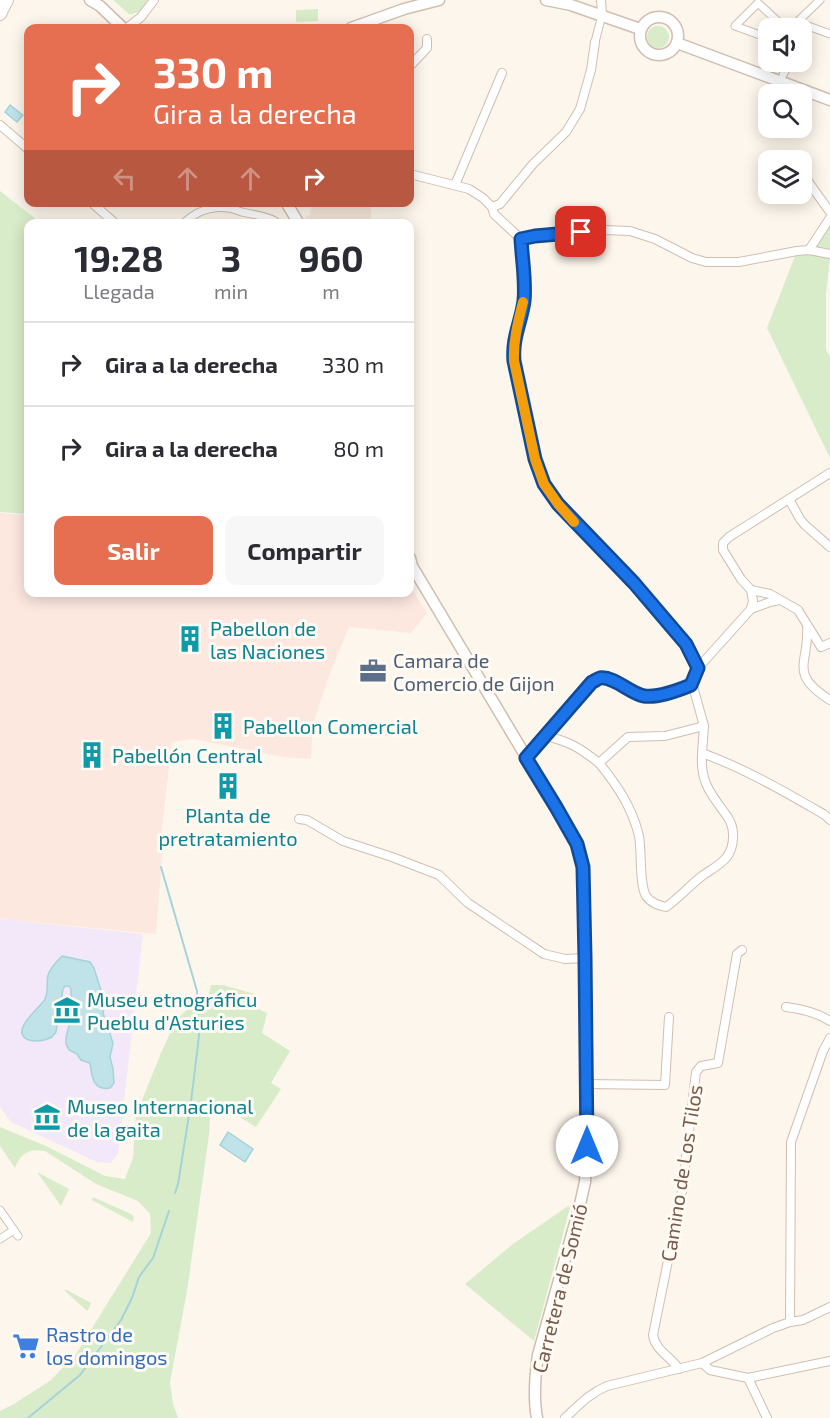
<!DOCTYPE html>
<html lang="es">
<head>
<meta charset="utf-8">
<style>
	:root { --surface:#fff; --page:#f7f7f7; --text:#2b2b33; --muted:#7c7c81; --line:#e1e1e2; --accent:#e76f51 }
	body { margin:0; font-family:"Exo 2",sans-serif; background:var(--page); color:var(--text); height:100vh; display:flex; flex-direction:column; font-size:22px; white-space:nowrap }
	* { box-sizing:border-box; margin:0 }
	p { font-size:20px; color:var(--muted) }
	.icon { flex:none; width:33px; height:33px; fill:none; stroke:currentColor; stroke-width:2; stroke-linecap:round; stroke-linejoin:round }
	.map { position:relative; flex:1; overflow:hidden }
	.drawer { position:absolute; left:24px; top:219px; width:390px; height:378px; display:flex; flex-direction:column; background:var(--surface); border-radius:12px; box-shadow:0 3px 15px #0003 }
	.drawer>* { flex:none }
	.top-card { position:absolute; left:24px; top:24px; width:390px; height:183px; border-radius:12px; box-shadow:0 3px 15px #0003; background:#e76f51; color:#fff; overflow:hidden }
	.controls { position:absolute; left:758px; top:18px; display:grid; gap:12px }
	.controls a { display:grid; place-items:center; width:54px; height:54px; border-radius:12px; background:var(--surface); box-shadow:0 3px 15px #0003; font-size:30px }
	.pin { position:absolute; display:grid; place-items:center; width:51px; height:51px; color:#fff; margin:-26px; border-radius:12px; box-shadow:0 3px 9px #0006 }
	.me { position:absolute; width:66px; margin:-33px; rotate:0deg; stroke-linejoin:round; filter:drop-shadow(0 0 4px #0008) }
	.turn { display:flex; align-items:center; gap:21px; height:126px; padding:0 30px; font-size:27px }
	.turn .icon { width:78px; height:78px; stroke-width:2.5 }
	.turn b { display:block; font-size:42px; line-height:51px }
	.lanes { display:flex; align-items:center; height:57px; padding:0 30px; background:#0003; justify-content:center; gap:30px; direction:ltr }
	.lanes .off { opacity:.35 }
	.eta { display:flex; justify-content:space-evenly; align-items:center; height:102px; text-align:center }
	.eta b { font-size:36px; font-weight:700; line-height:42px }
	.button { display:flex; gap:12px; margin-top:auto; padding:12px 30px }
	.button a { flex:1; height:69px; border-radius:12px; background:var(--accent); color:#fff; font-size:24px; font-weight:700; line-height:69px; text-align:center }
	.button a+a { background:var(--page); color:var(--text) }
	ul { padding:0; list-style:none }
	li { display:flex; align-items:center; gap:18px; height:84px; padding:0 30px; border-top:2px solid var(--line) }
	li div { flex:1 }
	li b { display:block; font-size:22px }
	li em { font-style:normal }
	.map>svg:first-child { display:block }
</style>
</head>
<body>
<div class="map">
<svg width="830" height="1418" viewBox="0 0 830 1418">
	<rect width="100%" height="100%" fill="#fdf6ec"/>
	<!-- residential -->
	<polygon fill="#f5e8da" points="313,203 372,203 370,223 308,223 305,219 306,216 310,215 311,208"/>
	<!-- commercial -->
	<polygon fill="#fde8e0" points="0,513 28,515 28,592 410,592 410,586 427,613 411,633 349,627 328,679 313,724 311,759 283,757 193,739 172,742 162,828 163,844 156,934 0,919"/>
	<!-- education -->
	<polygon fill="#f3e8fa" points="0,919 143,934 118,1154 111,1163 97,1162 11,1122 0,1107"/>
	<!-- green -->
	<g fill="#d8ecc9">
		<path d="M113,0H147C143,9 139,14 129,14Z"/>
		<polygon points="318,9 318,21 296,22 296,10"/>
		<circle cx="658" cy="37" r="11"/>
		<polygon points="0,191 41,223 28,224 28,514 0,512"/>
		<polygon points="830,218 830,258 826,294 826,350 830,357 830,458 767,328 797,251 810,250"/>
		<path d="M211,985H223L259,995L255,1007L267,1013L262,1033L290,1051L271,1083L281,1089L256,1127L218,1104L210,1117L209,1135L187,1291L170,1382L173,1404L178,1418H0V1411L14,1404L51,1380L76,1354L151,1233L150,1214L138,1201L96,1184L45,1151C30,1148 20,1153 15,1168L0,1146V1127L46,1146L105,1176L125,1179L133,1158L136,1115L161,1053L176,1020L199,998L209,994Z"/>
		<polygon points="37,1172 69,1189 61,1206"/>
		<polygon points="93,1197 131,1214 134,1217 133,1222 92,1200"/>
		<polygon points="568,1206 570,1208 534,1341 465,1284 513,1244"/>
		<polygon points="64,1290 67,1290 91,1303 88,1310 87,1311"/>
	</g>
	<!-- water -->
	<g fill="#bfe3e8" stroke="#a5d3da" stroke-width="1.5">
		<polygon points="10,105 23,115 17,122 5,112"/>
		<path d="M62,956L90,962L94,968L105,1003L103,1013L113,1043L110,1057L113,1069L114,1083L110,1088C92,1091 92,1076 90,1063L81,1060L77,1054L69,1050L66,1044V1037L72,1014L71,989L69,986H65L63,989L56,1032L52,1037C46,1040 37,1042 29,1040C7,1032 42,1006 45,999C49,991 46,983 48,975C50,969 57,961 62,956Z"/>
		<polygon points="228,1132 253,1149 245,1162 220,1145"/>
	</g>
	<g fill="none" stroke-linecap="round" stroke-linejoin="round">
		<!-- stream -->
		<g stroke="#a5d3da" stroke-width="2">
			<polyline points="161,867 197,991 199,1036 191,1102 178,1184 175,1193"/>
			<polyline points="28,1418 80,1375 121,1320 132,1298 139,1277 153,1258 169,1211"/>
		</g>
		<defs>
			<g id="pedestrian">
				<polyline points="797,22 830,34"/>
				<polyline points="791,28 820,0"/>
				<polyline points="768,38 735,26 758,3 785,28"/>
				<polyline points="595,42 602,15"/>
				<polyline points="783,75 789,62"/>
				<path d="M183,224C195,212 211,206 228,208C233,208 237,211 242,212C254,215 264,215 275,221"/>
				<polyline points="0,1210 18,1236"/>
				<polyline points="0,1239 14,1230"/>
			</g>
			<g id="minor">
				<polyline points="601,0 602,15"/>
				<polyline points="127,28 141,17 154,0"/>
				<polyline points="410,66 427,48 427,39"/>
				<polyline points="0,125 28,149"/>
				<polyline points="782,159 784,160"/>
				<path d="M410,174L469,189L483,198L492,207L494,214L521,239C522,259 526,281 523,301C521,323 512,338 514,361L535,459L544,484L558,504L634,583L686,644L698,668L691,685L694,690L704,726L702,753C746,769 785,792 825,815L830,820"/>
				<polyline points="801,174 807,180 830,212"/>
				<polyline points="455,185 502,73"/>
				<polyline points="91,202 116,224"/>
				<polyline points="492,207 500,204 533,164 566,132 580,109 591,70 595,42"/>
				<polyline points="521,239 535,236 604,230 630,231 655,239 692,258 706,262 739,262 797,251 809,250 830,254"/>
				<polyline points="809,250 830,218"/>
				<polyline points="789,499 800,519 805,525 830,547"/>
				<polyline points="751,590 770,594 798,610 821,647 830,643"/>
				<polyline points="751,609 770,602 779,600"/>
				<path d="M807,625C810,663 787,673 830,700"/>
				<polyline points="698,668 751,609 753,601 751,590 741,579 723,550 723,543 729,537 830,473"/>
				<path d="M545,736C569,741 580,748 599,763"/>
				<path d="M702,753C700,783 711,794 727,816C731,822 733,828 733,834C734,859 719,864 702,876C689,886 679,898 666,907C658,905 651,903 646,896C639,884 642,852 639,836C632,807 617,785 599,763L628,737L665,736L704,726"/>
				<path d="M526,758L592,682C594,681 597,679 600,678C614,676 631,694 644,696C657,698 678,689 691,685"/>
				<polyline points="299,819 307,820 343,841 392,857 439,875 468,903 544,954 565,959 585,958"/>
				<path d="M786,1007C802,1009 816,1012 830,1021"/>
				<polyline points="586,1084 665,1085 669,1017"/>
				<polyline points="790,1322 791,1142 823,1051 830,1038"/>
				<polyline points="702,1363 710,1370 748,1378 830,1361"/>
				<path d="M679,1369C671,1357 655,1350 653,1335L682,1191L696,1072L701,1066L718,1063L737,954L742,950"/>
				<polyline points="748,1378 767,1418"/>
				<path d="M565,1418C579,1405 590,1393 607,1386L702,1363L773,1328L790,1322L803,1320L830,1307"/>
			</g>
			<g id="tertiary">
				<polyline points="90,0 100,6 123,28"/>
				<polyline points="546,0 571,5 640,29"/>
				<circle cx="659" cy="36" r="19"/>
				<polyline points="351,28 404,9 439,0"/>
				<polyline points="677,43 830,100"/>
				<polyline points="286,202 299,224"/>
				<path d="M410,558L412,566L556,807L577,844L583,867L585,958L587,1143L585,1182L579,1209L538,1355C535,1376 533,1397 537,1418"/>
			</g>
			<polyline id="secondary" points="0,14 7,0"/>
		</defs>
		<!-- pedestrian casing -->
		<use href="#pedestrian" stroke="#d1beb0" stroke-width="9"/>
		<!-- minor casing -->
		<use href="#minor" stroke="#d1beb0" stroke-width="10"/>
		<!-- tertiary casing -->
		<use href="#tertiary" stroke="#d1beb0" stroke-width="13"/>
		<!-- secondary casing -->
		<use href="#secondary" stroke="#d6c0b0" stroke-width="14"/>
		<!-- pedestrian -->
		<use href="#pedestrian" stroke="#fff" stroke-width="7"/>
		<!-- minor -->
		<use href="#minor" stroke="#fff" stroke-width="8"/>
		<!-- tertiary -->
		<use href="#tertiary" stroke="#fff" stroke-width="10"/>
		<!-- secondary -->
		<use href="#secondary" stroke="#fff" stroke-width="12"/>
	</g>
	<g fill="none" stroke-linecap="round" stroke-linejoin="round">
		<defs>
			<path id="route" d="M581,232L535,236L521,239C522,259 526,281 524,301C521,323 512,337 514,361L535,459L544,484L558,504L634,583L686,644L698,668L691,685C679,690 657,698 644,696C631,694 614,676 600,678C597,679 595,681 592,682L526,758L556,807L577,844L583,867L585,958L587,1146"/>
		</defs>
		<!-- route casing -->
		<use href="#route" stroke="#114b97" stroke-width="15"/>
		<!-- route -->
		<use href="#route" stroke="#1a73e8" stroke-width="10"/>
		<!-- slow -->
		<path stroke="#f59e0b" stroke-width="10" d="M523,302C518,322 513,341 514,361L535,459L544,484L558,504L574,522"/>
	</g>
	<!-- icons -->
	<defs>
		<symbol id="building-bare" viewBox="-9 -9 18 18"><path d="M-4-6H4V6H1V3H-1V6H-4ZM-2.5-4.3h1.7v1.8h-1.7ZM.8-4.3h1.7v1.8H.8ZM-2.5-1h1.7V.8h-1.7ZM.8-1h1.7V.8H.8Z" fill="#0f9aa8" stroke="#fffaf3" stroke-width="2.5" paint-order="stroke"/></symbol>
		<symbol id="office-bare" viewBox="-9 -9 18 18"><path d="M-6-3h4V-5.5h4V-3h4V5H-6ZM-1-4.5V-3h2v-1.5ZM-6 0V1H6V0Z" fill="#5c6f8a" stroke="#fffaf3" stroke-width="2.5" paint-order="stroke"/></symbol>
		<symbol id="museum-bare" viewBox="-9 -9 18 18"><path d="M0-6L6-3V-2H-6V-3ZM-5-1h2V3h-2ZM-1-1h2V3h-2ZM3-1h2V3H3ZM-6 4H6V6H-6Z" fill="#0f9aa8" stroke="#fffaf3" stroke-width="2.5" paint-order="stroke"/></symbol>
		<symbol id="supermarket-bare" viewBox="-9 -9 18 18"><path d="M-6-5.5h2.5l.6 2H6L4.5 2H-2.5L-4.4-4H-6ZM-1.5 3.2a1.3 1.3 0 1 0 .1 0ZM3 3.2a1.3 1.3 0 1 0 .1 0Z" fill="#3f7fe0" stroke="#fffaf3" stroke-width="2.5" paint-order="stroke"/></symbol>
	</defs>
	<g fill-rule="evenodd">
		<use href="#building-bare" x="171" y="620" width="38" height="38"/>
		<use href="#office-bare" x="354" y="652" width="38" height="38"/>
		<use href="#building-bare" x="204" y="707" width="38" height="38"/>
		<use href="#building-bare" x="73" y="736" width="38" height="38"/>
		<use href="#building-bare" x="209" y="767" width="38" height="38"/>
		<use href="#museum-bare" x="48" y="991" width="38" height="38"/>
		<use href="#museum-bare" x="28" y="1098" width="38" height="38"/>
		<use href="#supermarket-bare" x="7" y="1327" width="38" height="38"/>
	</g>
	<g text-anchor="middle" dominant-baseline="central" stroke-width="6" stroke-linejoin="round" paint-order="stroke">
		<!-- culture labels -->
		<g font-size="20" fill="#0d838f" stroke="#fffaf3" text-anchor="start">
			<text x="210" y="628">Pabellon de<tspan x="210" dy="23">las Naciones</tspan></text>
			<text x="243" y="726">Pabellon Comercial</text>
			<text x="112" y="755">Pabellón Central</text>
			<text x="228" y="815" text-anchor="middle">Planta de<tspan x="228" dy="23">pretratamiento</tspan></text>
			<text x="87" y="999">Museu etnográficu<tspan x="87" dy="23">Pueblu d'Asturies</tspan></text>
			<text x="67" y="1106">Museo Internacional<tspan x="67" dy="23">de la gaita</tspan></text>
		</g>
		<!-- service labels -->
		<g font-size="20" fill="#4e5e75" stroke="#fffaf3" text-anchor="start">
			<text x="393" y="660">Camara de<tspan x="393" dy="23">Comercio de Gijon</tspan></text>
		</g>
		<!-- street labels -->
		<g font-size="20" fill="#7a5c4d" stroke="#fffaf3">
			<text transform="translate(681 1173) rotate(-81)">Camino de Los Tilos</text>
			<text transform="translate(559 1288) rotate(-76)">Carretera de Somió</text>
		</g>
		<!-- shop labels -->
		<g font-size="20" fill="#366cbe" stroke="#fffaf3" text-anchor="start">
			<text x="46" y="1334">Rastro de<tspan x="46" dy="23">los domingos</tspan></text>
		</g>
	</g>
</svg>
<div class="controls">
<a><svg class="icon" aria-label="sound" viewBox="0 0 24 24"><path d="M4 9h4l5-4v14l-5-4H4zM17 9q2 3 0 6"/></svg></a>
<a><svg class="icon" aria-label="search" viewBox="0 0 24 24"><circle cx="10" cy="10" r="6"/><path d="M15 15l6 6"/></svg></a>
<a><svg class="icon" aria-label="layers" viewBox="0 0 24 24"><path d="M12 4l9 5-9 5-9-5zM3 14l9 5 9-5"/></svg></a>
</div>
<div class="pin" style="left:581px;top:232px;background:#d93025"><svg class="icon" aria-label="arrive" viewBox="0 0 24 24"><path d="M6 21V4h12l-3 4 3 4H6"/></svg></div>
<svg class="me" style="left:587px;top:1146px" viewBox="-20 -20 40 40"><circle r="19" fill="#fff"/><path d="M0-13L10 11 0 6-10 11z" fill="#1a73e8"/></svg>
<div class="top-card">
<div class="turn"><svg class="icon" aria-label="right" viewBox="0 0 24 24"><path d="M7 20v-9h11M14 6l5 5-5 5"/></svg><div><b>330 m</b>Gira a la derecha</div></div>
<div class="lanes"><svg class="icon off" aria-label="left" viewBox="0 0 24 24"><path d="M17 20v-9H6M10 6l-5 5 5 5"/></svg><svg class="icon off" aria-label="ahead" viewBox="0 0 24 24"><path d="M12 20V5M6 11l6-6 6 6"/></svg><svg class="icon off" aria-label="ahead" viewBox="0 0 24 24"><path d="M12 20V5M6 11l6-6 6 6"/></svg><svg class="icon" aria-label="right" viewBox="0 0 24 24"><path d="M7 20v-9h11M14 6l5 5-5 5"/></svg></div>
</div>
<section class="drawer">
<div class="eta">
<div><b>19:28</b><p>Llegada</p></div>
<div><b>3</b><p>min</p></div>
<div><b>960</b><p>m</p></div>
</div>
<ul>
<li><svg class="icon" aria-label="right" viewBox="0 0 24 24"><path d="M7 20v-9h11M14 6l5 5-5 5"/></svg><div><b>Gira a la derecha</b></div><em>330 m</em></li>
<li><svg class="icon" aria-label="right" viewBox="0 0 24 24"><path d="M7 20v-9h11M14 6l5 5-5 5"/></svg><div><b>Gira a la derecha</b></div><em>80 m</em></li>
</ul>
<div class="button"><a>Salir</a><a>Compartir</a></div>
</section>
</div>
</body>
</html>
